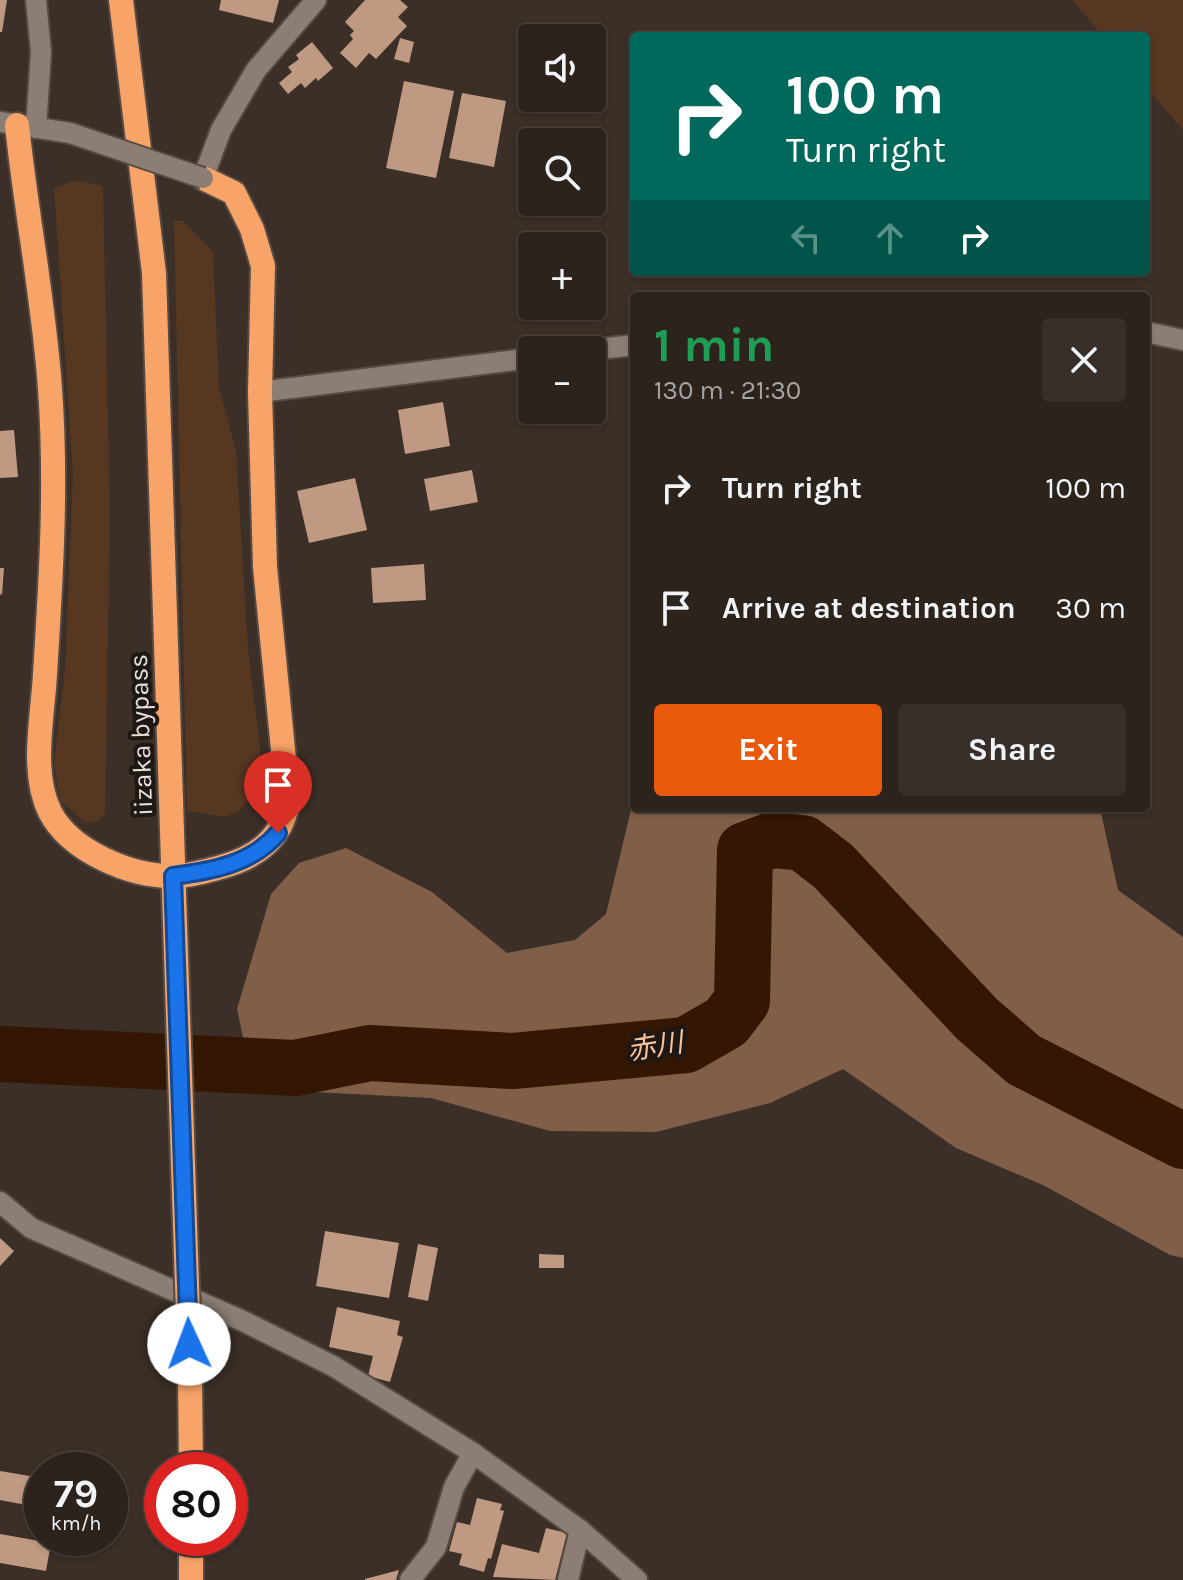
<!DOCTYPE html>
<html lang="en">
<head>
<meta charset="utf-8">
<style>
	:root { --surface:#2c231d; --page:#382f2a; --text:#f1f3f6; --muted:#a6a4a4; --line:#48403b; --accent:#ea580c }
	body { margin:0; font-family:Karla,"Noto Sans JP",sans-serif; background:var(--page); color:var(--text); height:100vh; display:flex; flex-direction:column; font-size:30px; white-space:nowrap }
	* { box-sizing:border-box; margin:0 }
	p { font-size:26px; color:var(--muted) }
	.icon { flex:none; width:44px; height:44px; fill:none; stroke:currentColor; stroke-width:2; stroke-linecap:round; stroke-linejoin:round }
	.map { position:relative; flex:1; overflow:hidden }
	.side { position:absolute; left:630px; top:292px; width:520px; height:520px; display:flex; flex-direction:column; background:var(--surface); border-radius:8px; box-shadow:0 2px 6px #0004,0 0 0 2px var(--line) }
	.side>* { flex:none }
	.banner { position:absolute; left:630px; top:32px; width:520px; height:244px; border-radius:8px; box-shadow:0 2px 6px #0004,0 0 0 2px var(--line); background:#00695c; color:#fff; overflow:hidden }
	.buttons { position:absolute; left:518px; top:24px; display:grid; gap:16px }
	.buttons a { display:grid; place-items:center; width:88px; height:88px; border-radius:8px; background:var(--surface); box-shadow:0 2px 6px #0004,0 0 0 2px var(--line); font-size:40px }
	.speed { position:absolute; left:24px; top:1452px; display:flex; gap:16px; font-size:40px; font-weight:700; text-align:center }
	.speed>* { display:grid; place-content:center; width:104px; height:104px; border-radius:50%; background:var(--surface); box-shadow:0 2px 6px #0004,0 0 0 2px var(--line); line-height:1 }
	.speed small { font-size:20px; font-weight:400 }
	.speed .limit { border:12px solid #d22; background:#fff; color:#111 }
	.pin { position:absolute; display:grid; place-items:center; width:68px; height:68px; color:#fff; margin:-82px -34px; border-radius:50% 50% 50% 0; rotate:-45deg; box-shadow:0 0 8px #0007 }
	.pin .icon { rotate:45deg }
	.me { position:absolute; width:88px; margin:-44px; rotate:358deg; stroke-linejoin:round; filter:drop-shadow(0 0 6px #0008) }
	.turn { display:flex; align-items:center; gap:28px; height:168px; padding:0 24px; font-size:36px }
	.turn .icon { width:104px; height:104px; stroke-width:2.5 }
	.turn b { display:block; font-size:56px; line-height:68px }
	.lanes { display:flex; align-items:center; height:76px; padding:0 24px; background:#0003; justify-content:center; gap:40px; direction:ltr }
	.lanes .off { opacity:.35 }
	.round { display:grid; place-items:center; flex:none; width:84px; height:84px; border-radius:8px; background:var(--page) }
	.summary { display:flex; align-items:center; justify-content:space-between; height:136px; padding:0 24px }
	h1 { font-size:48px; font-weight:700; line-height:60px; color:#1e9e55 }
	.action { display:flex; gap:16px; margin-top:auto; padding:16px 24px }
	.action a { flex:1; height:92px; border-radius:8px; background:var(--accent); color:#fff; font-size:32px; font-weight:700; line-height:92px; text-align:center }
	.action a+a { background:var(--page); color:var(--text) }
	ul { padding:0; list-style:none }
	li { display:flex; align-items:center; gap:24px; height:120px; padding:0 24px }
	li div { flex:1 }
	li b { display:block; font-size:30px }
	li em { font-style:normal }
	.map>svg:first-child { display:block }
</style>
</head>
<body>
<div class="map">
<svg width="1183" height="1580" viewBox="0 0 1183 1580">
	<rect width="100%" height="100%" fill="#3b2f27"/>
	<!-- green -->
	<g fill="#563722">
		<polygon points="1072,0 1183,0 1183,130 1146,87 1146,36 1103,36"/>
		<polygon points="77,180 103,186 110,516 105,814 98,821 85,823 60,800 54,763 65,670 73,476 54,188"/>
		<polygon points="174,221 183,221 213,252 219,388 236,450 248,648 263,772 252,796 238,812 224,817 187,811"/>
	</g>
	<!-- forest -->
	<polygon fill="#805e47" points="634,797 634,808 1100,808 1118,890 1183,937 1183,1258 1170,1255 1045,1186 956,1148 843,1069 770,1103 656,1132 550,1131 431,1098 254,1089 237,1009 271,894 299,863 346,848 432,892 507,953 575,940 606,914"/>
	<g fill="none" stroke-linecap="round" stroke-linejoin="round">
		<!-- river -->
		<polyline stroke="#331702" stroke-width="56" points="0,1054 295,1068 370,1053 513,1061 686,1045 726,1022 742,1001 745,850 772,840 803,843 833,866 977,1019 1024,1060 1183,1141"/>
	</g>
	<!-- building -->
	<g fill="#bf9981">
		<polygon points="0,0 7,0 2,32 0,32"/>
		<polygon points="221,0 279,0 273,23 219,10"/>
		<polygon points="365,0 400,0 408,7 398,17 407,26 376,59 369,53 356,68 340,53 353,39 350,35 354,31 345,22"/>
		<polygon points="400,38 414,42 409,63 394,59"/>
		<polygon points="312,42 333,68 318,81 316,78 305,88 301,83 288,94 279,83 292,72 288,67 299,59 296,55"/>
		<polygon points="404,81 454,91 436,178 386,168"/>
		<polygon points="462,93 506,101 494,167 449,158"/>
		<polygon points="443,402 450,446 405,454 398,410"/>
		<polygon points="14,430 18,477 0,478 0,431"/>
		<polygon points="472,470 478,502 430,511 424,479"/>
		<polygon points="355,478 367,530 309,543 297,491"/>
		<polygon points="424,564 426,600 373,603 371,568"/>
		<polygon points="0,568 4,568 2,595 0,594"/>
		<polygon points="325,1231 399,1243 389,1298 316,1286"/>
		<polygon points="0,1238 14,1251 0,1266"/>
		<polygon points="418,1244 438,1248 428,1301 408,1297"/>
		<polygon points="539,1254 564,1255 564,1268 539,1268"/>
		<polygon points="337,1307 400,1321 397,1335 403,1337 390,1382 368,1376 373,1356 329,1347"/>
		<polygon points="0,1471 42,1478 42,1508 0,1500"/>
		<polygon points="477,1498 502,1504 500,1510 504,1511 491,1559 488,1558 484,1572 459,1565 462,1554 449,1551 457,1522 470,1525"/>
		<polygon points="546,1528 567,1533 555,1580 493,1577 502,1544 539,1553"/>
		<polygon points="0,1534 51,1543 46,1571 0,1563"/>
		<polygon points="399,1570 396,1580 365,1580 365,1579"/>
	</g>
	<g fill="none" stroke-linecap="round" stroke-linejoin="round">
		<defs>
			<g id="minor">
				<polyline points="0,122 70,133"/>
				<polyline points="36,128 41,52 36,0"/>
				<polyline points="203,178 221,130 256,70 316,0"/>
				<polyline points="1146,332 1183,340"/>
				<polyline points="592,350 634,345"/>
				<polyline points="260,392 532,358"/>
				<polyline points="0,1202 31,1228 243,1321 333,1366 473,1453 580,1530 637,1580"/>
				<polyline points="410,1580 436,1547 454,1487 473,1453"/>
				<polyline points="568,1580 580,1530"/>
			</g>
			<g id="highway">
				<polyline points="121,0 154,273 175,924"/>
				<path d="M17,125C26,213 44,301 50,389C57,485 51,579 45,674C43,716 30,772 50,812C70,851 131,877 174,876C190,876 206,871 221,867C258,857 283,838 288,800L265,567L260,392L263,266L252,229L234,193L203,178"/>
				<polyline points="190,1374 191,1470"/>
				<polyline points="191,1538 191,1580"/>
			</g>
		</defs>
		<!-- minor casing -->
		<use href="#minor" stroke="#554b44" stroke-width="24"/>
		<!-- highway casing -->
		<use href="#highway" stroke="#554b44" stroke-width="28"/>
		<!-- minor -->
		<use href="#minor" stroke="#8c7e75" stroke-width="20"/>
		<!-- highway -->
		<use href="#highway" stroke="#f8a367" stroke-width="24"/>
		<defs>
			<polyline id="minor-bridge" points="70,133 203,178"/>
			<polyline id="highway-bridge" points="175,924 190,1374"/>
		</defs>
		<!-- minor-bridge casing -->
		<use href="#minor-bridge" stroke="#554b44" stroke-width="24" stroke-linecap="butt"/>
		<!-- highway-bridge casing -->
		<use href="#highway-bridge" stroke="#554b44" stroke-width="28" stroke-linecap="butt"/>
		<!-- minor-bridge -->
		<use href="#minor-bridge" stroke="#8c7e75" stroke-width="20"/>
		<!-- highway-bridge -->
		<use href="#highway-bridge" stroke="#f8a367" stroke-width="24"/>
	</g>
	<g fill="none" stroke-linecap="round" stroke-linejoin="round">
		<defs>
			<path id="route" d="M189,1344L173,876C211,871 252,864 278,833"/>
		</defs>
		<!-- route casing -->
		<use href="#route" stroke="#114b97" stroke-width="20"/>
		<!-- route -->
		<use href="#route" stroke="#1a73e8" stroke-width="14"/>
	</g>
	<g text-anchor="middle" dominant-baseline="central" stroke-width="8" stroke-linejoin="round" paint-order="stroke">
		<!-- street labels -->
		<g font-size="26" fill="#e6ded9" stroke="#1e1815">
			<text transform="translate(141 735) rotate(-92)">iizaka bypass</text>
		</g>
		<!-- water labels -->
		<g font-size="28" font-style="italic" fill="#fdc199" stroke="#1e1815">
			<text transform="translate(655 1046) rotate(-9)">赤川</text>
		</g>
	</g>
</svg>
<div class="buttons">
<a><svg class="icon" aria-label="sound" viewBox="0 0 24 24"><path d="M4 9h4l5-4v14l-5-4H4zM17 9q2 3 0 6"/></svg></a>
<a><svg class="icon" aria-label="search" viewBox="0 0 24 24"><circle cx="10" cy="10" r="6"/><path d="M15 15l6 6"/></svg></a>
<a>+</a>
<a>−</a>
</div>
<div class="speed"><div>79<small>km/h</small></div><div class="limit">80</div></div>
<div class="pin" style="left:278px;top:833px;background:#d93025"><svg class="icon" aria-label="arrive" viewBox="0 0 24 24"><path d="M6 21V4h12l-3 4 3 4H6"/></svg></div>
<svg class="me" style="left:189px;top:1344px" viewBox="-20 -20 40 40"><circle r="19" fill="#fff"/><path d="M0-13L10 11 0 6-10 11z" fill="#1a73e8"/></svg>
<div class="banner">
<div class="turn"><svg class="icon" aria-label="right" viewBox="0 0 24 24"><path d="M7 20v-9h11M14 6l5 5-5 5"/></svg><div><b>100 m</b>Turn right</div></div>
<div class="lanes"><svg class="icon off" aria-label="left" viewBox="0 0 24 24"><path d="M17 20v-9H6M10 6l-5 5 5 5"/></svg><svg class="icon off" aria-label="ahead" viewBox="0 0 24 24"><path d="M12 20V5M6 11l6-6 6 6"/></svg><svg class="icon" aria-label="right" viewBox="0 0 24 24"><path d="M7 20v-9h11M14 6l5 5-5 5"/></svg></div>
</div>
<section class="side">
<div class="summary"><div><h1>1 min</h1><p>130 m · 21:30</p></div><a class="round"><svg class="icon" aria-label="close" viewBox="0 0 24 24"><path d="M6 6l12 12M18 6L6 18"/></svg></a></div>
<ul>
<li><svg class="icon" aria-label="right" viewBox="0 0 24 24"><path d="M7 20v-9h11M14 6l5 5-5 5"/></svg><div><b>Turn right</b></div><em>100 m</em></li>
<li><svg class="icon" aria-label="arrive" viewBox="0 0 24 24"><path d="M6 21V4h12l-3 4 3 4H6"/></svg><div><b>Arrive at destination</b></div><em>30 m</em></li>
</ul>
<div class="action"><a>Exit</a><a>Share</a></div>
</section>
</div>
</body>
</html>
